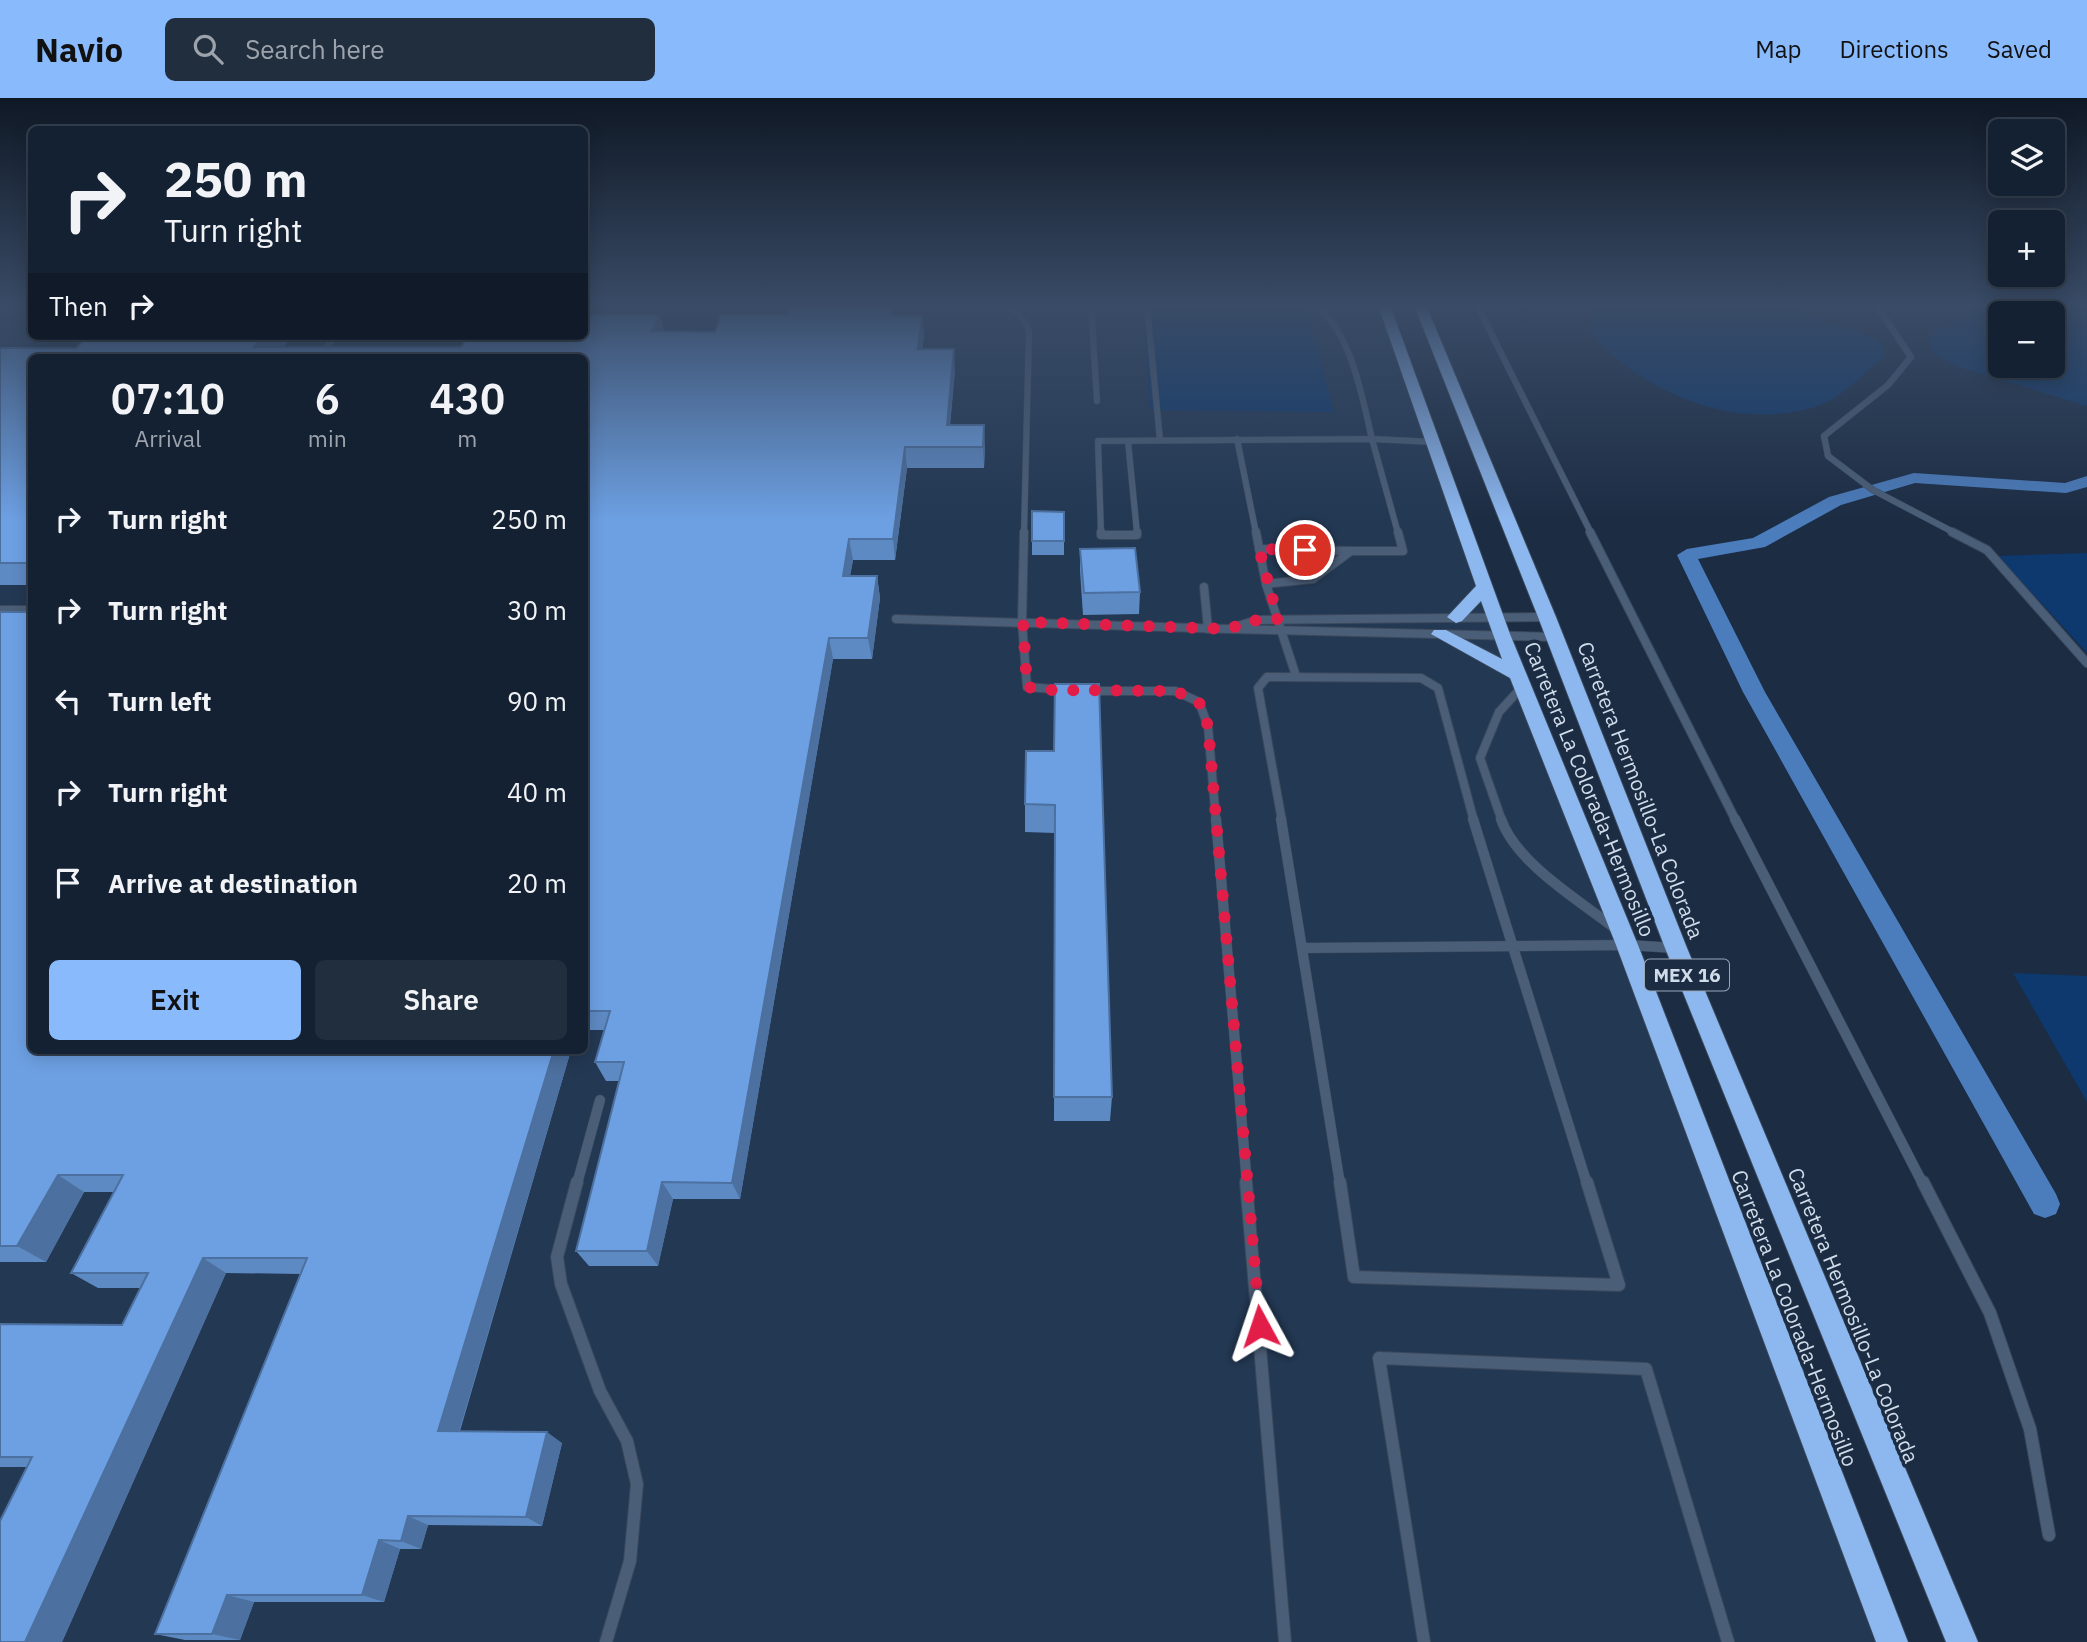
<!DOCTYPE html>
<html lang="en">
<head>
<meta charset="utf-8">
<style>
	:root { --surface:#142132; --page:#212e3e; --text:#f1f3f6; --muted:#9da3ac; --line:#333e4d; --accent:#89bafc }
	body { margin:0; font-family:"IBM Plex Sans",sans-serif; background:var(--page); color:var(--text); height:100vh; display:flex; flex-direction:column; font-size:26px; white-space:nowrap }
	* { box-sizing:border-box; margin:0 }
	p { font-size:23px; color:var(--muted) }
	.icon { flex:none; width:38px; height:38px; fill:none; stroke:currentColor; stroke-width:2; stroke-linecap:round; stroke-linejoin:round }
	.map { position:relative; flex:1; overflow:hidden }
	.side { position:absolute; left:28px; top:256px; width:560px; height:700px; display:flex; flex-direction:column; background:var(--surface); border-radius:10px; box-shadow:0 4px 18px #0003,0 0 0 2px var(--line) }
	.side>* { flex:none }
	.hud { position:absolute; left:28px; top:28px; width:560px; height:214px; border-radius:10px; box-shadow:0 4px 18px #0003,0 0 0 2px var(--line); background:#142132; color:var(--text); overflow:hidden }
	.buttons { position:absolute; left:1988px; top:21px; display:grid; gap:14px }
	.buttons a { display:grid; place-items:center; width:77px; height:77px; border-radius:10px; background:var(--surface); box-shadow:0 4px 18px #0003,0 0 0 2px var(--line); font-size:35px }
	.pin { position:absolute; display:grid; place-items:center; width:60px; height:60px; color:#fff; margin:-30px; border:4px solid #fff; border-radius:50%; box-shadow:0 2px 7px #0007 }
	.me { position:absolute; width:77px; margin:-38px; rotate:355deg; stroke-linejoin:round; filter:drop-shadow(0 0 5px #0008) }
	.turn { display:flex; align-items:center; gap:24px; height:147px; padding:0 21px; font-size:32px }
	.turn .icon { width:91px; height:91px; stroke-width:2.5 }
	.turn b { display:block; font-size:49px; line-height:60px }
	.then { display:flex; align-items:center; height:66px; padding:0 21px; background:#0003; gap:14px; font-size:26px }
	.eta { display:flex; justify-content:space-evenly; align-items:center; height:119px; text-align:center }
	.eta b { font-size:42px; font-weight:600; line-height:49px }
	.primary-button { display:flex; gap:14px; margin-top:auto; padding:14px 21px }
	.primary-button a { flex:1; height:80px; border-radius:10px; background:var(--accent); color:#111; font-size:28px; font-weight:600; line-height:80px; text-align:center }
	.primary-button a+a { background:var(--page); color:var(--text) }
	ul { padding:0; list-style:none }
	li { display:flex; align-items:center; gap:21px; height:91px; padding:0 21px }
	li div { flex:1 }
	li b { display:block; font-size:26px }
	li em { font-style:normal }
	header { display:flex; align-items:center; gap:42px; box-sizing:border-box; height:98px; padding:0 35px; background:var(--accent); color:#111 }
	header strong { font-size:33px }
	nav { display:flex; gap:38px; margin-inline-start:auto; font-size:24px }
	.search { width:490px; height:63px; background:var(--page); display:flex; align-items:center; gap:18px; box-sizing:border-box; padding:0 24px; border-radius:10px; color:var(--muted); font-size:26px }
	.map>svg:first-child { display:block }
</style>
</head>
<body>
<header>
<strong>Navio</strong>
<div class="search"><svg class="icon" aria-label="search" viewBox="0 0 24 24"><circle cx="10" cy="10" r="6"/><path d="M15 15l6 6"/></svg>Search here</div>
<nav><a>Map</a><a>Directions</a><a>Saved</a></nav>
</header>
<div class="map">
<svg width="2087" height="1544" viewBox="0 0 2087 1544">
	<rect width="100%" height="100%" fill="#1b2c43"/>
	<!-- built -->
	<path fill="#233853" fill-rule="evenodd" d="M0,207H31L32,238H584L585,207H1376L1883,1544H0ZM32,259H584V952H32Z"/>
	<!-- green -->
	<g fill="#0d396e" fill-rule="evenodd">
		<polygon points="1142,207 1306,207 1334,314 1150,312"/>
		<path d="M1591,207H1782L1872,239L1884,250V259C1866,273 1846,296 1825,305C1745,338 1640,296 1588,232Z"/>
		<path d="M1986,207H2087V308L1959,269L1932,255L1929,237ZM2000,215H2053V268H2000Z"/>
		<polygon points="2087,455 2087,555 1998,458"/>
		<polygon points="2013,875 2087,878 2087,1004"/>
	</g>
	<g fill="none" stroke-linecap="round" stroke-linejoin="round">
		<!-- canal -->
		<polygon fill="#4b7cbc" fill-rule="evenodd" points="1914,375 2065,385 2087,378 2087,389 2066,395 1915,385 1841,407 1765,449 1698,461 1765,594 2056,1096 2060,1106 2056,1116 2045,1120 2034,1116 1743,594 1677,457 1687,451 1753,440 1829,399"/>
		<defs>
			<g id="lane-far3">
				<polyline points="1002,207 1019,216 1029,232 1024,435"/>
				<polyline points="1091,207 1097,303"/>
				<polyline points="1147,207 1160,342"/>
				<path d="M1318,207C1353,243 1361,294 1372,341L1434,344"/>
				<polyline points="1342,207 1349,210"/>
				<polyline points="1477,207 1591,435"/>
				<polyline points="1876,207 1911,259 1888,287 1824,338 1828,358 1873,392 1955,435"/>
				<polyline points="319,259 335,238"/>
				<polyline points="1237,341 1256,435"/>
				<polyline points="1128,343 1137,435"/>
				<polyline points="1101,435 1098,343 1372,341 1398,435"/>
			</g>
			<g id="lane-far2">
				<polyline points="1024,434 1022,524 1027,589 1066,592"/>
				<polyline points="1101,434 1101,437 1137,437 1137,434"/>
				<polyline points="1256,434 1266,486 1296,578"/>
				<polyline points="1590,434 1736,723"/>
				<polyline points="1952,434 1987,452 2087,565"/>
				<polyline points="1259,451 1351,453"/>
				<polyline points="1266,486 1313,481 1351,453 1403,453 1398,434"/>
				<polyline points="1204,489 1208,531"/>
				<polyline points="0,512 32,512"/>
				<polyline points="1547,519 1257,522 1228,531 1555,539"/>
				<polyline points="896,521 1228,531"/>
				<polyline points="1087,593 1175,593 1199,604 1208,628 1216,723"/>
				<polyline points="1282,723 1258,590 1267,579 1421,580 1438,590 1474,723"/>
				<polyline points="1502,723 1480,660 1499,614 1522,589"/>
			</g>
			<g id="lane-far1">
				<polyline points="1216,721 1247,1086"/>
				<polyline points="1281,721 1340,1086"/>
				<polyline points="1473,721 1587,1086"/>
				<path d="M1501,721C1516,765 1580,803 1616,831"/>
				<polyline points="1735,721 1923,1086"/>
				<polyline points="1304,850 1627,847 1676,850"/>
				<polyline points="577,1086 600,1002"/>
			</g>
			<g id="lane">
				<polyline points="577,1084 557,1159 561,1186 600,1293 627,1343 637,1386 630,1463 606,1544"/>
				<polyline points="1246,1084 1285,1544"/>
				<polyline points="1340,1084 1354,1179 1619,1187 1587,1084"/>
				<polyline points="1923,1084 1990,1215 2030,1331 2049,1437"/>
				<polyline points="1424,1544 1379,1260 1646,1271 1728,1544"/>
			</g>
			<g id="highway">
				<polygon points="1378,207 1390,207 1510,536 1638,847 1908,1544 1876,1544 1616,847 1510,580 1431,536 1434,532 1446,532 1502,561 1481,503 1462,523 1456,525 1447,519 1476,488"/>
				<polygon points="1414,207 1426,207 1556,519 1687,850 1978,1544 1946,1544 1665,850 1538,519"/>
			</g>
		</defs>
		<!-- lane-far3 casing -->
		<use href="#lane-far3" stroke="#3a485b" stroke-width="7"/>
		<!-- lane-far2 casing -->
		<use href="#lane-far2" stroke="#3a485b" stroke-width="10"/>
		<!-- lane-far1 casing -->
		<use href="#lane-far1" stroke="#3a485b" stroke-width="11"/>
		<!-- lane casing -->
		<use href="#lane" stroke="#3a485b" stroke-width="14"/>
		<!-- highway casing -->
		<use href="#highway" stroke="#3a485b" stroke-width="2"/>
		<!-- lane-far3 -->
		<use href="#lane-far3" stroke="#4b5e77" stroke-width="6"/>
		<!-- lane-far2 -->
		<use href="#lane-far2" stroke="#4b5e77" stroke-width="8"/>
		<!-- lane-far1 -->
		<use href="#lane-far1" stroke="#4b5e77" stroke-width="10"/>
		<!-- lane -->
		<use href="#lane" stroke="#4b5e77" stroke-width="12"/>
		<!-- highway -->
		<use href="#highway" fill="#8cb7ef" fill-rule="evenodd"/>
	</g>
	<!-- wall -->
	<g fill="#5e8ac3">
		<polygon points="584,207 590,207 585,217 664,233 715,234 895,218 922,218 924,238 922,251 955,272 950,327 985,348 984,370 907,370 895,462 853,462 850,478 877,478 880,500 872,561 833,561 740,1101 673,1101 658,1168 589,1168 576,1153 620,983 606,983 595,964 604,932 584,932 584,259 32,259 32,487 0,487 0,250 76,250 292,238 283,249 461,249"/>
		<polygon points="1032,413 1064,414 1064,457 1032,457"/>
		<polygon points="1080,451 1140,494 1139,516 1083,517 1080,472"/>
		<polygon points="0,514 571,952 460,1333 562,1345 542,1428 428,1427 421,1451 400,1451 384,1504 254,1504 240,1542 185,1542 155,1536 301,1176 226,1175 62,1544 0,1544 27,1369 0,1369 0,1226 122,1227 141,1190 98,1190 71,1175 114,1094 84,1094 46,1164 0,1164"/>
		<polygon points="1054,653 1112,999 1110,1023 1054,1023 1055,735 1025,734 1025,706"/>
	</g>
	<!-- shaded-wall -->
	<g fill="#4c709f">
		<polygon points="584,207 590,207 584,217"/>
		<polygon points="893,207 894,207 895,223 891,218"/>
		<polygon points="660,217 665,237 652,233"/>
		<polygon points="922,218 924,238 920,272 918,251"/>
		<polygon points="264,238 292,238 274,259 254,249"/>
		<polygon points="954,251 955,272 948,348 947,327"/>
		<polygon points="984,327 985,348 984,370 983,349"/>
		<polygon points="905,349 907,370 895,462 893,441"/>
		<polygon points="849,441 853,462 846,499 843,478"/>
		<polygon points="877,478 880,500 872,561 868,540"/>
		<polygon points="829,540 833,561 740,1101 732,1085"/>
		<polygon points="554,952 571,952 456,1344 438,1333"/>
		<polygon points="58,1077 84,1094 46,1164 17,1148"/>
		<polygon points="662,1084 673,1101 658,1168 647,1153"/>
		<polygon points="203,1160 226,1175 62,1544 25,1544"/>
		<polygon points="547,1334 562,1345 542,1428 526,1419"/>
		<polygon points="408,1418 428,1427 421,1451 401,1443"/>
		<polygon points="379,1442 400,1451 384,1504 362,1497"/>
		<polygon points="227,1497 254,1504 240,1542 212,1536"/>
	</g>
	<!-- building -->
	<g fill="#6da0e3" stroke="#4c709f" stroke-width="2">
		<polygon points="790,207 893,207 891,218 922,218 918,251 954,251 947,327 984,327 983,349 905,349 893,441 849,441 843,478 877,478 868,540 829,540 732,1085 662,1084 647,1153 576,1153 624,964 595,964 610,913 584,913 584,259 32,259 32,465 0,465 0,250 76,250 88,238 264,238 254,249 461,249 468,238 584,238 584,217 660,217 652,233 715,234 721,217 787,217"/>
		<polygon points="1032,413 1064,414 1064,443 1032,443"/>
		<polygon points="1135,450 1140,494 1084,495 1080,451"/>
		<polygon points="0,514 32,514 32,952 554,952 438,1333 547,1334 526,1419 408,1418 401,1443 379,1442 362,1497 227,1497 212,1536 155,1536 307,1160 203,1160 25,1544 0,1544 0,1423 32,1359 0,1359 0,1226 122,1227 148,1175 71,1175 123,1077 58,1077 17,1148 0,1148"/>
		<polygon points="1055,586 1099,586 1112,999 1054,999 1055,707 1025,706 1026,653 1054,653"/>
	</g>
	<!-- sky -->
	<linearGradient id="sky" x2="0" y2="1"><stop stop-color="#0f1825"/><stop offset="0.49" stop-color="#394b66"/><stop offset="1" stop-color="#394b66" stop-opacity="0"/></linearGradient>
	<rect width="2087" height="423" fill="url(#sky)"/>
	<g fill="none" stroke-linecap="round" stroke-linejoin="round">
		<!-- route -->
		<polyline stroke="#e11d48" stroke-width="12" stroke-dasharray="0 21.6" points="1260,1228 1208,628 1199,604 1175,593 1049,592 1027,589 1023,524 1228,531 1257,522 1278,521 1259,451 1305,452"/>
	</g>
	<g text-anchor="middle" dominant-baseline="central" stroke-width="7" stroke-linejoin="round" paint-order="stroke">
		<!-- shield labels -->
		<rect fill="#1b2c43" stroke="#9aa7b9" stroke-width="2" x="1645" y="861.5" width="84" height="31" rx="5"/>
		<g font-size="19" font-weight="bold" fill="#d1dceb">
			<text x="1687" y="877">MEX 16</text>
		</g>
		<!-- street labels -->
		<g font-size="21" fill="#d1dceb" stroke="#1b2c43">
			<text transform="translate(1590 691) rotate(68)">Carretera La Colorada-Hermosillo</text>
			<text transform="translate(1641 692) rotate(69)">Carretera Hermosillo-La Colorada</text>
			<text transform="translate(1854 1217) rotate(68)">Carretera Hermosillo-La Colorada</text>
			<text transform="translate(1795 1220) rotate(69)">Carretera La Colorada-Hermosillo</text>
		</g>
	</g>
</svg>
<div class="buttons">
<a><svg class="icon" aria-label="layers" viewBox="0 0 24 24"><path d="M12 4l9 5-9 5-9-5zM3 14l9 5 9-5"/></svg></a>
<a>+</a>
<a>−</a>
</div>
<div class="pin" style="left:1305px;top:452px;background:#d93025"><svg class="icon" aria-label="arrive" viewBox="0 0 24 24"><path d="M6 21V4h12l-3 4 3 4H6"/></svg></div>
<svg class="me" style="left:1260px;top:1228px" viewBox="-20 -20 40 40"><path d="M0-17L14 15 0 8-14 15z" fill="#e11d48" stroke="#fff" stroke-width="4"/></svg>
<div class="hud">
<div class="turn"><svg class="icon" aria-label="right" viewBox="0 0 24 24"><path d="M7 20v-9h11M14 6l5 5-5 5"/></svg><div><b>250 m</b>Turn right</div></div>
<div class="then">Then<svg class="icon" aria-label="right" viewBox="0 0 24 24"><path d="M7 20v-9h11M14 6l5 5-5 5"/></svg></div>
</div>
<section class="side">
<div class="eta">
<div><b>07:10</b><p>Arrival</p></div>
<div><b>6</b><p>min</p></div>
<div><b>430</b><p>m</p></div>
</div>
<ul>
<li><svg class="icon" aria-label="right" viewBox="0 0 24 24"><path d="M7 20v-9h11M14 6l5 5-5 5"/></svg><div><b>Turn right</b></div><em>250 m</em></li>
<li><svg class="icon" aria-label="right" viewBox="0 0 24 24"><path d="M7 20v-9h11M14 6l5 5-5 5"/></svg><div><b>Turn right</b></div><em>30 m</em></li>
<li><svg class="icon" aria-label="left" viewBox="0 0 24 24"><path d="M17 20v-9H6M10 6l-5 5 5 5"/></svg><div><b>Turn left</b></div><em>90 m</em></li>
<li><svg class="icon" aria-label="right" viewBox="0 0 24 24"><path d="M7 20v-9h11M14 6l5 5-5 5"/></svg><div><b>Turn right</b></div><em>40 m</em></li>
<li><svg class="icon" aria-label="arrive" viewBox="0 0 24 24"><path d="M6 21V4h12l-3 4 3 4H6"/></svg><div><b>Arrive at destination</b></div><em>20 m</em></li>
</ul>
<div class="primary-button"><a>Exit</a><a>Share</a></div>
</section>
</div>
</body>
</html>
